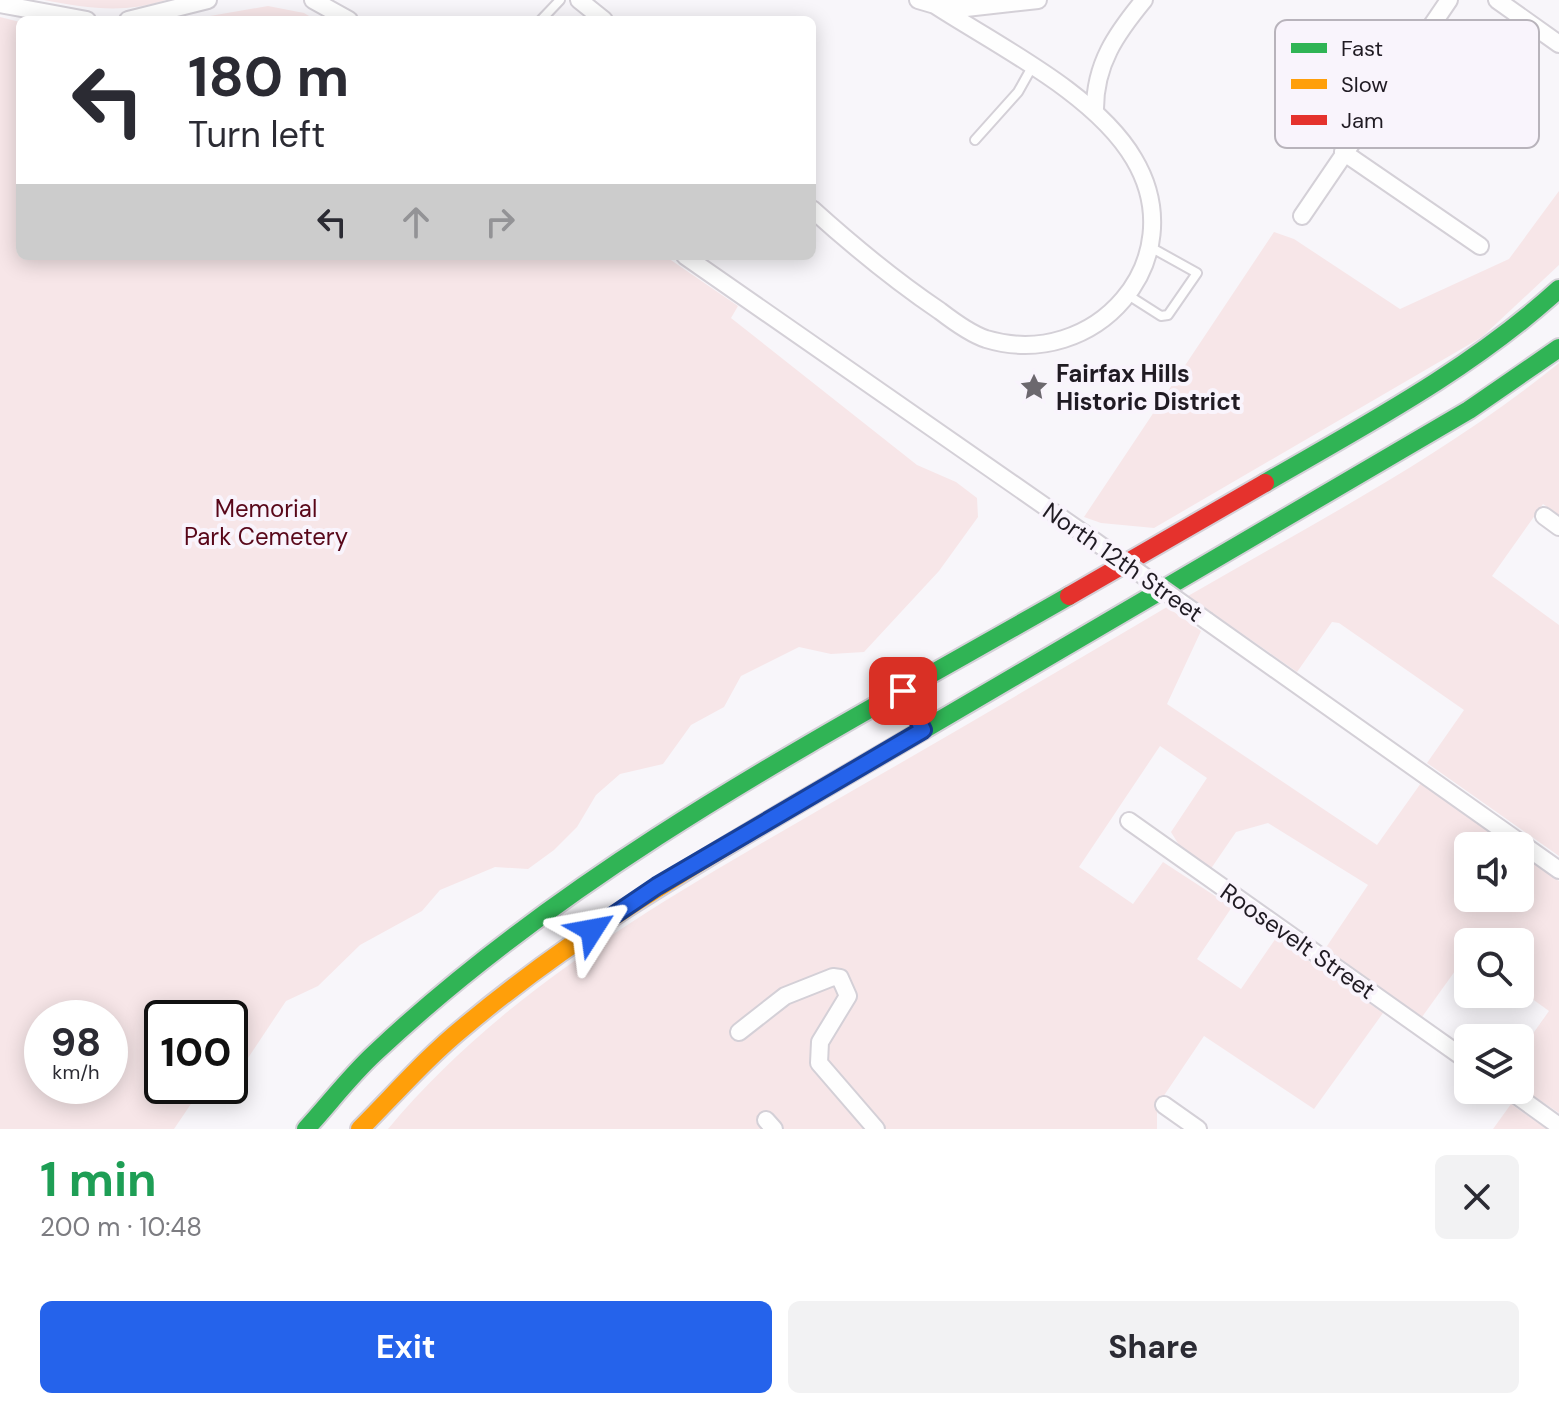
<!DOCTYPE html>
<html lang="en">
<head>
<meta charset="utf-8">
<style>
	:root { --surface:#fff; --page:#f2f2f3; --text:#2b2b33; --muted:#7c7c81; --accent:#2563eb }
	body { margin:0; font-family:"DM Sans",sans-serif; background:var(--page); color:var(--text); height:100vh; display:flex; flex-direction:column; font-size:30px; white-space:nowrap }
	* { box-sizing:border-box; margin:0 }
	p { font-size:26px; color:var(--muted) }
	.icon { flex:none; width:44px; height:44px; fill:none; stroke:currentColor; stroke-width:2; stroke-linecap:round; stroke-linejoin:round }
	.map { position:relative; height:1129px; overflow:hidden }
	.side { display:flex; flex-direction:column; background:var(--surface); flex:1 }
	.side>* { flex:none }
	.top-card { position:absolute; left:16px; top:16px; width:800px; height:244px; border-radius:12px; box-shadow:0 4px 20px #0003; background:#fff; color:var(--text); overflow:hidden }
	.fabs { position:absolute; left:1454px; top:832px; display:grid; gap:16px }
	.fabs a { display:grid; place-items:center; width:80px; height:80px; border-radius:12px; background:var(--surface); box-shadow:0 4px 20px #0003; font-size:40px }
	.speed { position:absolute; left:24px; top:1000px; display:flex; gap:16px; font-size:40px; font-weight:700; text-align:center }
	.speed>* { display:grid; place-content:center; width:104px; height:104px; border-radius:50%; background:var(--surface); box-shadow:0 4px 20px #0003; line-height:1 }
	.speed small { font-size:20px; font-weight:400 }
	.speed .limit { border:4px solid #111; border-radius:12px; background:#fff; color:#111 }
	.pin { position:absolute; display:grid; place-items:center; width:68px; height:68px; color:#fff; margin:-34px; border-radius:16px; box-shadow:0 4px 12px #0006 }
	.me { position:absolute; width:88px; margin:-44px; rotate:56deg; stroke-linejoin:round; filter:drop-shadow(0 0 6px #0008) }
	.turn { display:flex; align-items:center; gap:28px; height:168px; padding:0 40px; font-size:36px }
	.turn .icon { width:104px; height:104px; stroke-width:2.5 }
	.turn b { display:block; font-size:56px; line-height:68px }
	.lanes { display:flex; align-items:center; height:76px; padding:0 40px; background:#0003; justify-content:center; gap:40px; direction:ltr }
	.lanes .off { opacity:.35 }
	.round { display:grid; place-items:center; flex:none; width:84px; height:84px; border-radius:12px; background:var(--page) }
	.overview { display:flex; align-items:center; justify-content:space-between; height:136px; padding:0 40px }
	h1 { font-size:48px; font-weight:700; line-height:60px; color:#1e9e55 }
	.button { display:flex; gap:16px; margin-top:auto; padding:16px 40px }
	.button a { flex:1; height:92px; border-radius:12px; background:var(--accent); color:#fff; font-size:32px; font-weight:700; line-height:92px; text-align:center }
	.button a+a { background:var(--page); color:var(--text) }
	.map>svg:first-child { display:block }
</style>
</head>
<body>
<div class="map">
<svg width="1559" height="1129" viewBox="0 0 1559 1129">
	<rect width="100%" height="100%" fill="#f8f6fa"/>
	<!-- green -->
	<g fill="#f7e6e8" fill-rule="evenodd">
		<path d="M44,0H166C124,14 87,8 44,0Z"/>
		<polygon points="268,6 304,13 316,20 187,20"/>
		<path d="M0,17L20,22V256H665L738,306L731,318L917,465L956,482L977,498L978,517L939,571L864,652L831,654L799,647L741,676L724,707L691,725L663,764L620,774L596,795L577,827L554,850L528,869L495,867L440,890L422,911L360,945L318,986L286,1001L246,1061V1085L229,1104L197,1095L174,1129H0ZM42,1018H110V1086H42ZM162,1018H230V1086H162Z"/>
		<polygon points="1559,191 1559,265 1482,337 1154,528 1101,523 1084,517 1274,232 1294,239 1400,309 1509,259"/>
		<path d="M1559,363V515L1543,504L1492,576L1559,625V856L1427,763L1464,710L1339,623L1332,622L1297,672L1188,596C1314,523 1446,455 1559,363Z"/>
		<path d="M1167,607L1201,631L1167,704L1377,845L1421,783L1510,846H1468V898H1520V853L1559,881V1113L1520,1087V1052L1549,1011L1520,990V942H1468V953L1422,1017L1325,949L1368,885L1268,823L1236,832L1210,870L1179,845L1171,832L1207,778L1160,746L1079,867L1133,904L1163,862L1232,907L1197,959L1241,989L1276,938L1383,1013L1314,1109L1204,1036L1157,1106V1129H388C507,986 672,895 831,803C943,739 1055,673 1167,607Z"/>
		<polygon points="1511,1104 1547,1129 1493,1129"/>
	</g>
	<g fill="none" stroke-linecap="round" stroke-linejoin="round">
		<defs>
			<g id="lane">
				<polyline points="541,20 560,0"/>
				<polyline points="975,140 1018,92 1032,67"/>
				<polyline points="1128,295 1161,316 1168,315 1197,273 1152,248"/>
				<polyline points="905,696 921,726"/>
			</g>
			<g id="street">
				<polyline points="313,0 349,20"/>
				<polyline points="579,0 604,20"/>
				<polyline points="1497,0 1559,44"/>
				<polyline points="0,4 87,20"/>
				<polyline points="940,6 966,8 1038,0"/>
				<polyline points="128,20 208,0"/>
				<path d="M1095,109C1095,64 1116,34 1144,0"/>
				<polyline points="1343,152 1480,246"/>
				<path d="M812,209C853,246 894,280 940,311C953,321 971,334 986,339C1095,372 1194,260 1134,159C1096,94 998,46 935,5L918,0"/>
				<polyline points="1302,216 1449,0"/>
				<polyline points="685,256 1086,535"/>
				<polyline points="1544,516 1559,527"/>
				<polyline points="1207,621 1559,870"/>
				<polyline points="1129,821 1468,1061"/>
				<polyline points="739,1032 785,996 833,977 840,978 848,996 820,1042 819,1063 876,1129"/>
				<polyline points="1509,1090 1559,1126"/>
				<polyline points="1164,1105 1198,1129"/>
				<polyline points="766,1120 774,1129"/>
			</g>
			<g id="fast">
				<path d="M1265,483C1367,424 1471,369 1559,289"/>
				<polyline points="797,804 1469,410 1559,348"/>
				<path d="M306,1129C329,1104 350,1076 375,1053C578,862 830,733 1069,596"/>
			</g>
			<path id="slow" d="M360,1129C394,1095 427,1057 464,1027C567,940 682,872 797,804"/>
			<polyline id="jam" points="1069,596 1265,483"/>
		</defs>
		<!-- lane casing -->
		<use href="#lane" stroke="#d4d0d7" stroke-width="12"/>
		<!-- street casing -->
		<use href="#street" stroke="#d4d0d7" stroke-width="20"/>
		<!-- fast casing -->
		<use href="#fast" stroke="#d4d0d7" stroke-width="22"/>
		<!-- slow casing -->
		<use href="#slow" stroke="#d4d0d7" stroke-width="22"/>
		<!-- jam casing -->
		<use href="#jam" stroke="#d4d0d7" stroke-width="22"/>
		<!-- lane -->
		<use href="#lane" stroke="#fefefe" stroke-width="8"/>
		<!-- street -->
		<use href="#street" stroke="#fefefe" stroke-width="16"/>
		<!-- fast -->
		<use href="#fast" stroke="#30b455" stroke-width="18"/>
		<!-- slow -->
		<use href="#slow" stroke="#ff9f0a" stroke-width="18"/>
		<!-- jam -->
		<use href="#jam" stroke="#e5322d" stroke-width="18"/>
		<defs>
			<polyline id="street-bridge" points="1086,535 1207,621"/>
		</defs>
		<!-- street-bridge casing -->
		<use href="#street-bridge" stroke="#d4d0d7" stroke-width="20" stroke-linecap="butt"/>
		<!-- street-bridge -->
		<use href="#street-bridge" stroke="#fefefe" stroke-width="16"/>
	</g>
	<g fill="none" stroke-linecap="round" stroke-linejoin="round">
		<defs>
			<polyline id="route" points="592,930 657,886 923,730 903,691"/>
		</defs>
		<!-- route casing -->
		<use href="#route" stroke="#184099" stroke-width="20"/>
		<!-- route -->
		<use href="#route" stroke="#2563eb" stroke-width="14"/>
	</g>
	<!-- icons -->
	<defs>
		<symbol id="sight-bare" viewBox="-9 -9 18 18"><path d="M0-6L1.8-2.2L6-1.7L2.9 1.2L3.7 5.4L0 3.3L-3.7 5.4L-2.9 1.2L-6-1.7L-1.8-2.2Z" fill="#6c686e" stroke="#f9f4fc" stroke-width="2.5" paint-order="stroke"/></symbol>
	</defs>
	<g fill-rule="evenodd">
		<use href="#sight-bare" x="1014" y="367" width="40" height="40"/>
	</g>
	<g text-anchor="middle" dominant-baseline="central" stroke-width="8" stroke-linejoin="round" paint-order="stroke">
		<!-- poi labels -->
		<g font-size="24" font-weight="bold" fill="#201b23" stroke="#f9f4fc" text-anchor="start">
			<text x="1056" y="373">Fairfax Hills<tspan x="1056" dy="28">Historic District</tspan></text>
		</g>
		<!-- park labels -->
		<g font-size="24" fill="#580719" stroke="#f9f4fc">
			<text x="266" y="508">Memorial<tspan x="266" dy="28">Park Cemetery</tspan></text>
		</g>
		<!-- street labels -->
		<g font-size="24" fill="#201b23" stroke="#f9f4fc">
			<text transform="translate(1123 562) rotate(35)">North 12th Street</text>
			<text transform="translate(1298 941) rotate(35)">Roosevelt Street</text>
		</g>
	</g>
	<!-- legend -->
	<rect x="1275" y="20" width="264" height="128" rx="12" fill="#f9f4fc" stroke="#b8b3bb" stroke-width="2"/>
	<rect x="1291" y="43" width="36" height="10" fill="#30b455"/>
	<rect x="1291" y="79" width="36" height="10" fill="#ff9f0a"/>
	<rect x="1291" y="115" width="36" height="10" fill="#e5322d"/>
	<g font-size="22" fill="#201b23">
		<text x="1341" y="56">Fast</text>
		<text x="1341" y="92">Slow</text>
		<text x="1341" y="128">Jam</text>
	</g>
</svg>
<div class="fabs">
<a><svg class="icon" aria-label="sound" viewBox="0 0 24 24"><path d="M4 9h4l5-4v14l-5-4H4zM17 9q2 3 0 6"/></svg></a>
<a><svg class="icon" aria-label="search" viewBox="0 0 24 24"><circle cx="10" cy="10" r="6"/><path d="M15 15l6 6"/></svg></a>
<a><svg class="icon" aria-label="layers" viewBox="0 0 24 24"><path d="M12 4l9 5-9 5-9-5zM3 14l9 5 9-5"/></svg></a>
</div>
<div class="speed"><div>98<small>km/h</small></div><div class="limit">100</div></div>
<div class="pin" style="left:903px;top:691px;background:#d93025"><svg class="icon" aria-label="arrive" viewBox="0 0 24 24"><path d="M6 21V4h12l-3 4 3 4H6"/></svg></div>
<svg class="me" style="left:592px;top:930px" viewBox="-20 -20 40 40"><path d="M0-17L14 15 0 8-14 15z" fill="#2563eb" stroke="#fff" stroke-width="4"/></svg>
<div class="top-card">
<div class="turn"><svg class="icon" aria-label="left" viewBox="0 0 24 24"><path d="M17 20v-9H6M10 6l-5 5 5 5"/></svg><div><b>180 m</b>Turn left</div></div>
<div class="lanes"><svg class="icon" aria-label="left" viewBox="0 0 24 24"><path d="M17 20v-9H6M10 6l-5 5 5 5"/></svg><svg class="icon off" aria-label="ahead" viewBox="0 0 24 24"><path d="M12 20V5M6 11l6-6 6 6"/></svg><svg class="icon off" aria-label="right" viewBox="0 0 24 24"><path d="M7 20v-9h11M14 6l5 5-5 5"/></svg></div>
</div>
</div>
<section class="side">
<div class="overview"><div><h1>1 min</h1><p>200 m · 10:48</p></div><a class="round"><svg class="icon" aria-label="close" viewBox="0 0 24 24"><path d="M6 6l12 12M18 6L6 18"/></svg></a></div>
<div class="button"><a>Exit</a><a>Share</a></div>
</section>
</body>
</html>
